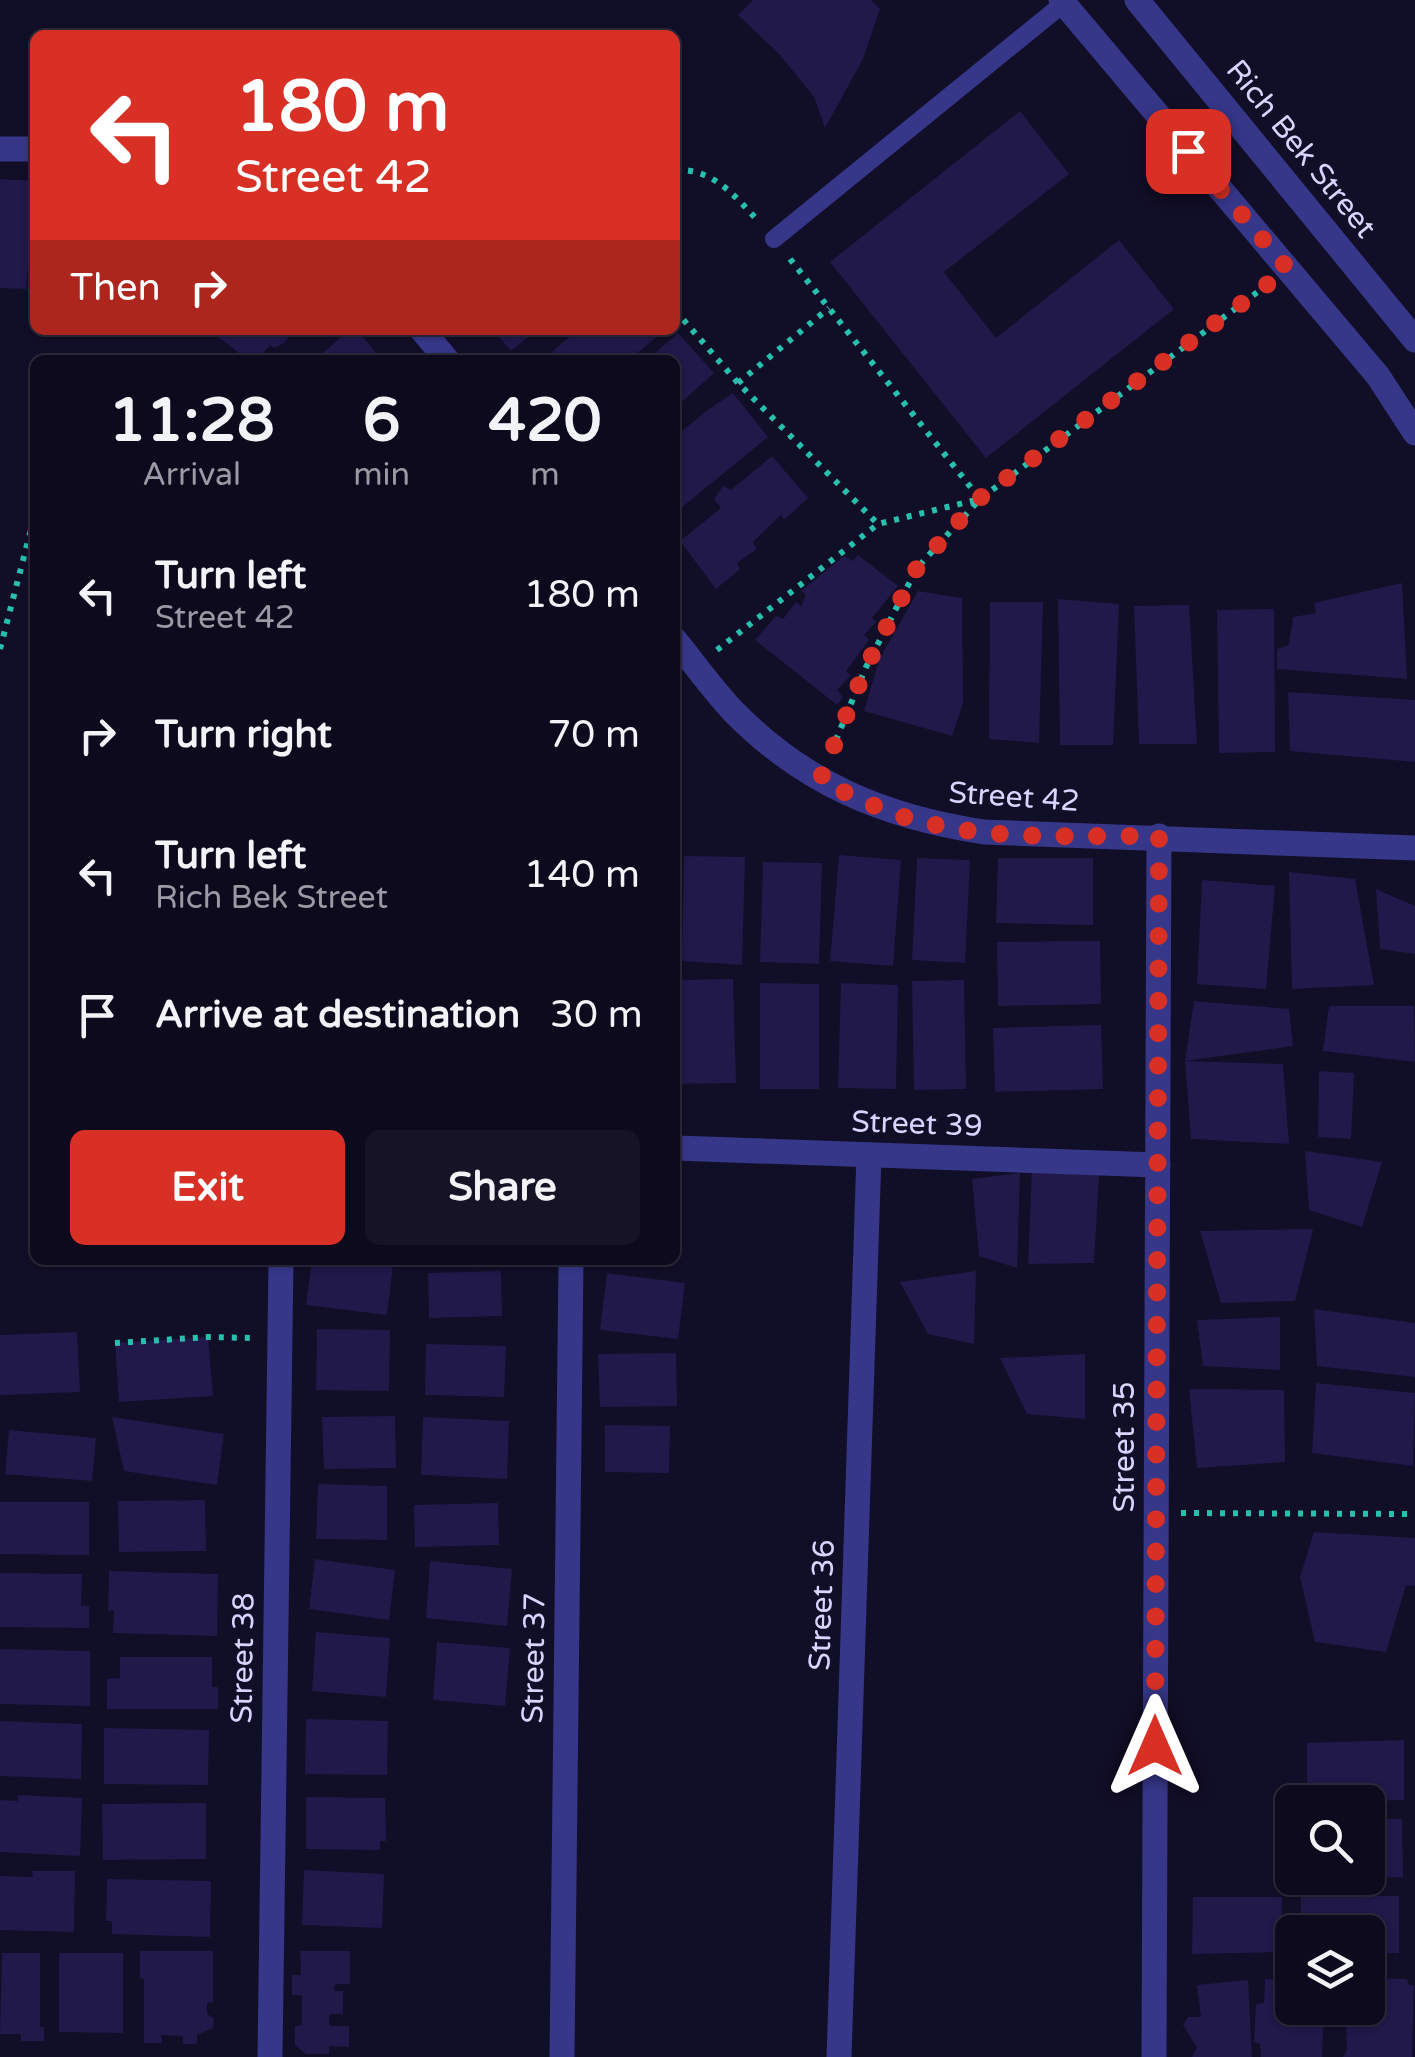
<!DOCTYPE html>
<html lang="en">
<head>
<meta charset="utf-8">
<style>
	:root { --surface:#0d0a1d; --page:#161326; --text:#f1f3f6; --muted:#9a9aa4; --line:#2d2b3b; --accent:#d93025 }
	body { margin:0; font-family:"Varela Round",sans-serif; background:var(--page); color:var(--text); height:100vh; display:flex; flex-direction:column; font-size:38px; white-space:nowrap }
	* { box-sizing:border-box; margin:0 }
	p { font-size:32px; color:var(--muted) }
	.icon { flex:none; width:55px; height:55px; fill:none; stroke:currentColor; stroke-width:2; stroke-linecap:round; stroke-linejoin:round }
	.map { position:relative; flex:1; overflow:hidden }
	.sheet { position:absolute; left:30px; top:355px; width:650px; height:910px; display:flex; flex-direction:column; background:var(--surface); border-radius:15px; box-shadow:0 2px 8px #0004,0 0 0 2px var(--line) }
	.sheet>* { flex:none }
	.banner { position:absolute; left:30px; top:30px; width:650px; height:305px; border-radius:15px; box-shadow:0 2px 8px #0004,0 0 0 2px var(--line); background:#d93025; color:#fff; overflow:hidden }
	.fabs { position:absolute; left:1275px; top:1785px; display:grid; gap:20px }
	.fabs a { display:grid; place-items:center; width:110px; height:110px; border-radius:15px; background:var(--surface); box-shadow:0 2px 8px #0004,0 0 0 2px var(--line); font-size:50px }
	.pin { position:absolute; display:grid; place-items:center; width:85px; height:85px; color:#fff; margin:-42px; border-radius:20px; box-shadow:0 5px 15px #0006 }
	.me { position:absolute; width:110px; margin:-55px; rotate:0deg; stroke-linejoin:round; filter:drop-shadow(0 0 8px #0008) }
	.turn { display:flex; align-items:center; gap:35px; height:210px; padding:0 40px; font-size:45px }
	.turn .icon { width:130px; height:130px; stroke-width:2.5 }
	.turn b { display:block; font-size:70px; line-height:85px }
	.then { display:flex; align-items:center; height:95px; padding:0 40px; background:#0003; gap:20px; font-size:38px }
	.eta { display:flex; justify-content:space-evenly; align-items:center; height:170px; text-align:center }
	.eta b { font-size:60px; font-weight:800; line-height:70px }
	.button { display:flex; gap:20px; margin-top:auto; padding:20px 40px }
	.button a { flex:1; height:115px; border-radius:15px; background:var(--accent); color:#fff; font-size:40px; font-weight:800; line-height:115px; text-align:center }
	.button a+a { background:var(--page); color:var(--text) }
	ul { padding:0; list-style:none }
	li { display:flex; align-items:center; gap:30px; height:140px; padding:0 40px }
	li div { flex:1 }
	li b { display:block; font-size:38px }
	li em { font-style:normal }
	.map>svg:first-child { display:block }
</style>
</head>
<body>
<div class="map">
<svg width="1415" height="2057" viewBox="0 0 1415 2057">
	<rect width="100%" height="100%" fill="#110e27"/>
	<!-- building -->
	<g fill="#201949">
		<polygon points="753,0 871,0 880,9 863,59 825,128 814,97 780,55 738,15"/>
		<polygon points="1020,111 1069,174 944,272 996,338 1119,240 1174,309 986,458 830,262"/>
		<polygon points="0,179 35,181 26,289 0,288"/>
		<polygon points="209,330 295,330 284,343 274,348 270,345 257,360 253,357 248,360"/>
		<polygon points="349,330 357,330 382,360 315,360"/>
		<polygon points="493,330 537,330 511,351"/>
		<polygon points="578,330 665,330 629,360 612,360 609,356 603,360 542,360"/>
		<polygon points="678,333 714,373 675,408 675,360 647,360"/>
		<polygon points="733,393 768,437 675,513 675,437 709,409"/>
		<polygon points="772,456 808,498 784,520 781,515 753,542 757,549 737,563 740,569 716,589 680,541 721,508 714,499 723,486 731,490"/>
		<polygon points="858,555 898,586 872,618 876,622 864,635 869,640 846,671 851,675 837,690 843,697 837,705 755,640 776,616 783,619 796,602 801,606 806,595 801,591 844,556 853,561"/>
		<polygon points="1402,583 1407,679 1277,669 1277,649 1289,645 1293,617 1316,613 1314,603"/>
		<polygon points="918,591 962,598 963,703 952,736 864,711 879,660"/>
		<polygon points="1058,599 1119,604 1113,745 1060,745"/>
		<polygon points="990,602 1043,602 1039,743 989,739"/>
		<polygon points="1189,605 1197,744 1139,744 1134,606"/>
		<polygon points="1274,609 1275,752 1219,753 1217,610"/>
		<polygon points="1288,692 1415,700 1415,762 1290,751"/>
		<polygon points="839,855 901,860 893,966 830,961"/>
		<polygon points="684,856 745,857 742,965 682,961"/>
		<polygon points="917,858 970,860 965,963 912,960"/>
		<polygon points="998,858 1093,858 1093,925 996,923"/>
		<polygon points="763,862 822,863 819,964 760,962"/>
		<polygon points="1289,872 1355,879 1374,985 1292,989"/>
		<polygon points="1202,880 1275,886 1266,989 1197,984"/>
		<polygon points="1376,889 1415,906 1415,954 1380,949"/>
		<polygon points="1100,941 1101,1004 998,1006 997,942"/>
		<polygon points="733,979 736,1083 675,1084 675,980"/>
		<polygon points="964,980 966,1089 914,1090 912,981"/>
		<polygon points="760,983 819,984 819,1089 760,1089"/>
		<polygon points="841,983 898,985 896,1089 838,1088"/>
		<polygon points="1194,1001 1289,1009 1293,1046 1185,1061"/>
		<polygon points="1329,1006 1414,1006 1415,1062 1323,1051"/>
		<polygon points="1101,1025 1103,1089 995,1092 993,1028"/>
		<polygon points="1185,1061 1283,1064 1289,1144 1191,1139"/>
		<polygon points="1319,1071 1354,1073 1351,1139 1318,1137"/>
		<polygon points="1305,1151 1382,1162 1362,1227 1309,1210"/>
		<polygon points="1032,1169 1099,1175 1094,1263 1028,1264"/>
		<polygon points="1020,1173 1017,1268 979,1256 972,1179"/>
		<polygon points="1313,1229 1295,1301 1221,1303 1200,1231"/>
		<polygon points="312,1260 393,1264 387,1315 306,1305"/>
		<polygon points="501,1271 502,1316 429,1318 428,1273"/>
		<polygon points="976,1271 974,1344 928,1334 900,1282"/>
		<polygon points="607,1273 685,1283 678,1339 600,1330"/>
		<polygon points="1314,1309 1415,1323 1415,1377 1317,1366"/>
		<polygon points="1280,1317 1280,1370 1203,1366 1197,1320"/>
		<polygon points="317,1329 390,1330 389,1391 316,1390"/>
		<polygon points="77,1332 80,1392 0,1395 0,1335"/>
		<polygon points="208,1337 213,1396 119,1402 115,1343"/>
		<polygon points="426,1344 506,1346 504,1397 425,1395"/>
		<polygon points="676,1353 677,1406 600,1407 598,1354"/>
		<polygon points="1085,1354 1085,1419 1027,1414 1000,1358"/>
		<polygon points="1316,1383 1415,1393 1413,1466 1312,1453"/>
		<polygon points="1189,1389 1284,1390 1285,1462 1197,1468"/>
		<polygon points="395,1416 396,1468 324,1469 322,1417"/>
		<polygon points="112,1417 224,1434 217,1485 124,1471"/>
		<polygon points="423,1417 509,1421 507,1479 421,1475"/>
		<polygon points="605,1425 670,1426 669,1473 605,1472"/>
		<polygon points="9,1430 96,1438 92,1481 5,1474"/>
		<polygon points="318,1484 387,1486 387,1540 316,1539"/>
		<polygon points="205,1500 206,1551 119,1552 118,1501"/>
		<polygon points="0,1502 89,1502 89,1555 0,1554"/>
		<polygon points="498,1503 499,1545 415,1547 414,1505"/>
		<polygon points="1314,1532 1415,1538 1415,1586 1406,1585 1386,1652 1315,1642 1300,1577"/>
		<polygon points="315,1559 395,1570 389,1620 309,1609"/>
		<polygon points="430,1561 512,1569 507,1626 426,1618"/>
		<polygon points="109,1571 218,1574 217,1636 113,1633 114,1610 108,1611"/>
		<polygon points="0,1573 82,1574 81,1606 89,1606 89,1628 0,1627"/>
		<polygon points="316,1632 390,1638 386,1697 312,1691"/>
		<polygon points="437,1642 510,1648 505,1706 433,1700"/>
		<polygon points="0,1649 90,1651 90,1706 0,1704"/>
		<polygon points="120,1657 212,1657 212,1687 218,1687 218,1709 107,1709 107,1679 120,1678"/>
		<polygon points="306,1719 388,1721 387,1775 305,1774"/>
		<polygon points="0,1721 82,1724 81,1779 0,1776"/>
		<polygon points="104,1728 209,1730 208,1785 104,1784"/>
		<polygon points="1404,1740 1404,1800 1307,1802 1307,1743"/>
		<polygon points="18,1795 82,1798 80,1856 0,1852 0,1800 18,1801"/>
		<polygon points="306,1797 385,1798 386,1841 380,1841 380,1850 306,1849"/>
		<polygon points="206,1803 206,1859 103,1860 102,1804"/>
		<polygon points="1368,1819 1402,1819 1403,1877 1368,1878"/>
		<polygon points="304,1870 384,1874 382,1928 302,1925"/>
		<polygon points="32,1871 75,1871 74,1932 0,1930 0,1876 33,1877"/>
		<polygon points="107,1879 211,1881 210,1937 112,1934 112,1921 106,1921"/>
		<polygon points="1301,1895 1399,1896 1399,1953 1368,1953 1368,1932 1301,1932"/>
		<polygon points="1193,1897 1282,1897 1280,1952 1192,1954"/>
		<polygon points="140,1951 213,1951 213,2002 207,2003 207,2014 214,2018 213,2028 197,2035 197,2044 183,2044 183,2036 161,2035 162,2043 144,2043 144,1979 140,1978"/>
		<polygon points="300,1951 350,1951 350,1984 335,1984 334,1991 343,1991 343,2014 329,2014 329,2026 349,2026 349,2047 329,2046 329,2054 306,2054 295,2045 295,2026 302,2025 302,1995 292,1995 292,1975 301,1975"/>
		<polygon points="2,1953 40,1953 40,2027 44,2027 44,2041 21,2041 21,2034 0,2034"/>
		<polygon points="59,1953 123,1953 123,2033 59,2032"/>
		<polygon points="1368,1978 1407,1979 1409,1985 1414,1985 1412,2057 1343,2057 1347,2050 1346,2025 1341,2025 1341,2008 1368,2008"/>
		<polygon points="1265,1979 1292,1980 1292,2008 1324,2008 1322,2057 1261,2057 1260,2044 1254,2042 1256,2004 1264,2003"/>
		<polygon points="1248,1980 1252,2057 1192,2057 1197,2047 1183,2025 1188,2017 1201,2017 1197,1985"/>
	</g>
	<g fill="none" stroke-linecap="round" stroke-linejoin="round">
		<!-- path -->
		<g stroke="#28bfae" stroke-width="6" stroke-dasharray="5 8" stroke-linecap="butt">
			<path d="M675,170C713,168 735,196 759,222"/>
			<polyline points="790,259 980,499 917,568 866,667 831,752"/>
			<polyline points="675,310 738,383 878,524"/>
			<polyline points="738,383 829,308"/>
			<polyline points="0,649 35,514"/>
			<polyline points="717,650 878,524 980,499 1267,285"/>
			<polyline points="115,1343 208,1337 253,1338"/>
			<polyline points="1181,1513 1415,1514"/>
		</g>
		<!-- service -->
		<polyline stroke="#363789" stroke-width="18" points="774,239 1064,3"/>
		<!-- minor -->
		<g stroke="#363789" stroke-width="25">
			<polyline points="1061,0 1378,376 1415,433"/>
			<polyline points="1137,0 1415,340"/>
			<polyline points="0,149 35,149"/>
			<polyline points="422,330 447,360"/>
			<path d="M675,640C694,663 712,689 733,711C804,784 885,817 984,832L1415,848"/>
			<polyline points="675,1148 1158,1165"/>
			<polyline points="270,2057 281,1260"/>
			<polyline points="562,2057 571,1260"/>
			<polyline points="839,2057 869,1155"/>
			<polyline points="1154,2057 1159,836"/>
		</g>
	</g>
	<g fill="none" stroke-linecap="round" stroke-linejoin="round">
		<!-- route -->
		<path stroke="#d93025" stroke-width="18" stroke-dasharray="0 32.4" d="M1155,1746L1159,836C1083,835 1002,841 927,823C889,815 854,797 820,780L866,667L917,568L980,498L1288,269L1188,151"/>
	</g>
	<g text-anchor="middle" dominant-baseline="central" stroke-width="9" stroke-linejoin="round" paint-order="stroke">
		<!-- street labels -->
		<g font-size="30" fill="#d7d4ff" stroke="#110e27">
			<text transform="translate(1301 149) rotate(51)">Rich Bek Street</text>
			<text transform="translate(1014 797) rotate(4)">Street 42</text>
			<text transform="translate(917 1124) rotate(2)">Street 39</text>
			<text transform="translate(1124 1447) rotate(-90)">Street 35</text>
			<text transform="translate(822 1605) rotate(-88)">Street 36</text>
			<text transform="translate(243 1658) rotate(-89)">Street 38</text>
			<text transform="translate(534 1658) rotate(-89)">Street 37</text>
		</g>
	</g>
</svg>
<div class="fabs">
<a><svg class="icon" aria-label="search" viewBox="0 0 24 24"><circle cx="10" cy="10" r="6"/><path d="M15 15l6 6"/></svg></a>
<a><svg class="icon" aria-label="layers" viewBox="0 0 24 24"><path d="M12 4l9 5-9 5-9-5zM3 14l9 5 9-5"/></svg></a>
</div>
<div class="pin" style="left:1188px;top:151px;background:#d93025"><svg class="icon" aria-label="arrive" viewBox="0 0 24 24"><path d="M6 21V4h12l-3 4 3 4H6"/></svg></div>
<svg class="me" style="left:1155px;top:1746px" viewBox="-20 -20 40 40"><path d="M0-17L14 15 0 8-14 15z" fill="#d93025" stroke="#fff" stroke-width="4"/></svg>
<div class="banner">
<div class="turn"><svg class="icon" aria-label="left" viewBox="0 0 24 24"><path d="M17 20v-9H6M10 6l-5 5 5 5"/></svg><div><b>180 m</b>Street 42</div></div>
<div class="then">Then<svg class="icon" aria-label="right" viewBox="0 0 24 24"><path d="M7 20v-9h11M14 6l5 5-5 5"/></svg></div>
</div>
<section class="sheet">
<div class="eta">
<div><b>11:28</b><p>Arrival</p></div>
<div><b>6</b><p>min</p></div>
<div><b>420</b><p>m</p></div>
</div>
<ul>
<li><svg class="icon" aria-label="left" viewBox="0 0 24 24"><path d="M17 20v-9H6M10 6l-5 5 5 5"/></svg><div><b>Turn left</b><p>Street 42</p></div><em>180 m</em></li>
<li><svg class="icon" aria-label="right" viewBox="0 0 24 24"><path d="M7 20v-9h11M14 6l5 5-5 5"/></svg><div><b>Turn right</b></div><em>70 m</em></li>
<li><svg class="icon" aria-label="left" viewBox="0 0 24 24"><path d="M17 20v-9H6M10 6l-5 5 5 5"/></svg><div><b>Turn left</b><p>Rich Bek Street</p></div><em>140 m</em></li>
<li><svg class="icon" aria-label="arrive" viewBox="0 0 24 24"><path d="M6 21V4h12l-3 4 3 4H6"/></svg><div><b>Arrive at destination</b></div><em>30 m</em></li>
</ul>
<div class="button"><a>Exit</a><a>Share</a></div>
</section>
</div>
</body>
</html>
